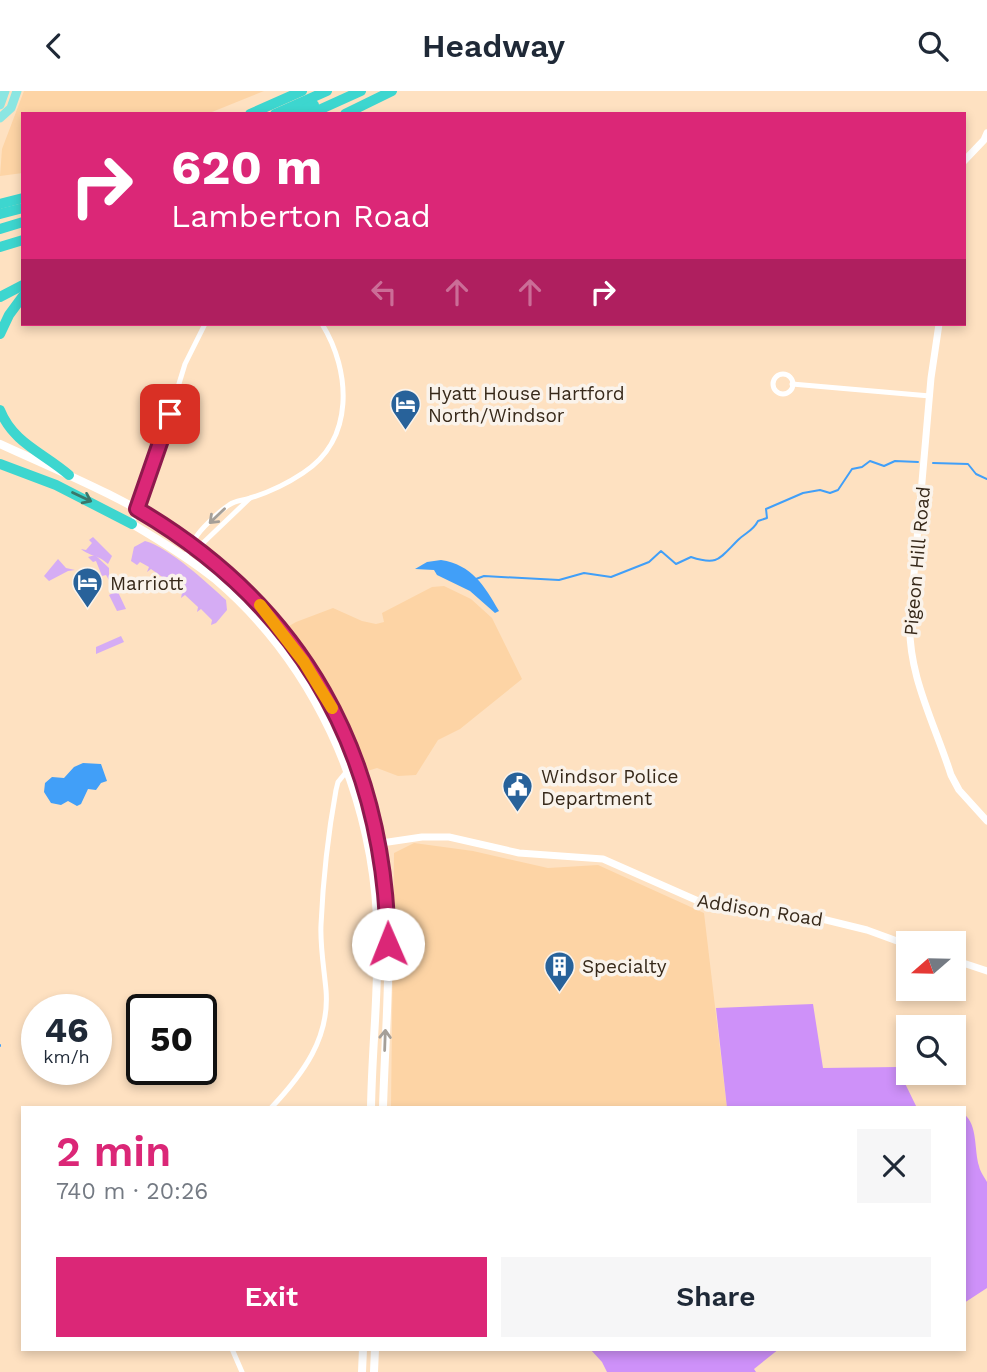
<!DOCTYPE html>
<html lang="en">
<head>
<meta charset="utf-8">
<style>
	:root { --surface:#fff; --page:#f6f6f7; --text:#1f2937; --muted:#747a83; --accent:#db2777 }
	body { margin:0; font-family:"Work Sans",sans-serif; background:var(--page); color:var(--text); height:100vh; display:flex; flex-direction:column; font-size:26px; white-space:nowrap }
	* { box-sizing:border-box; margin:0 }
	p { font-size:23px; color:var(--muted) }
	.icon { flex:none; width:38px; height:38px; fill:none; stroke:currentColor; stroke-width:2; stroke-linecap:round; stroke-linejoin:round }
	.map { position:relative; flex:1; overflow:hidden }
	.panel { position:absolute; left:21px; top:1015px; width:945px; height:245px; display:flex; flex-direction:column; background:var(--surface); border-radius:0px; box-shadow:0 4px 10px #0003 }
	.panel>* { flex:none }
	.top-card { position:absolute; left:21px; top:21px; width:945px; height:214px; border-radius:0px; box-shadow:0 4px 10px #0003; background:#db2777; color:#fff; overflow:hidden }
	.needle { width:46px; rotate:250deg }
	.tools { position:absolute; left:896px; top:840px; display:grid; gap:14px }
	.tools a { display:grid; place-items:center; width:70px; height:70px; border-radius:0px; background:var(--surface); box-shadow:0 4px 10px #0003; font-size:35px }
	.speed { position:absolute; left:21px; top:903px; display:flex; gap:14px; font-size:35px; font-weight:700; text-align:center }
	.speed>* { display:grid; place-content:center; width:91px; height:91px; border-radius:50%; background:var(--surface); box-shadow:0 4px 10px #0003; line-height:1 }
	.speed small { font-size:18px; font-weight:400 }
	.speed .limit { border:4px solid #111; border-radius:10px; background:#fff; color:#111 }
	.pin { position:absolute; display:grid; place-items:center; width:60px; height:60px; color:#fff; margin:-30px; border-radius:14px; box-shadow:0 4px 10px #0006 }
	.me { position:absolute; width:77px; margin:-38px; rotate:359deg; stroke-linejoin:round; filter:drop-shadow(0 0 5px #0008) }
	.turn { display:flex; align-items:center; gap:24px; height:147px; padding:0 35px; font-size:32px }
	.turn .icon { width:91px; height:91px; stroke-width:2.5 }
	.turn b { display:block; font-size:49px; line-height:60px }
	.lanes { display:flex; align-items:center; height:66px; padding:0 35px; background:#0003; justify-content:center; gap:35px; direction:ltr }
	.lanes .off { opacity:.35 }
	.round { display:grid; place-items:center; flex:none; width:74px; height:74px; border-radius:0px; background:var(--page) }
	.headline { display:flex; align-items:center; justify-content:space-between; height:119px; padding:0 35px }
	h1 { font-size:42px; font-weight:600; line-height:52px; color:var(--accent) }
	.primary-button { display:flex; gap:14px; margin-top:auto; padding:14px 35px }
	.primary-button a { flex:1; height:80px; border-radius:0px; background:var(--accent); color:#fff; font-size:28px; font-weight:600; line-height:80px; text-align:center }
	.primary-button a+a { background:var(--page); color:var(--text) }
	header { display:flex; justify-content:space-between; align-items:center; height:91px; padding:0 35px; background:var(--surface); font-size:32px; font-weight:600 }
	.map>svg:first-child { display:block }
</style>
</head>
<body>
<header><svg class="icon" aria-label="back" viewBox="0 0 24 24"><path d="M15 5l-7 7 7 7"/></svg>Headway<svg class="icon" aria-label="search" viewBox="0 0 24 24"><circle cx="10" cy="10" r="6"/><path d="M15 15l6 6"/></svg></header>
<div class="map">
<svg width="987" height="1281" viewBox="0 0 987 1281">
	<rect width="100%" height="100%" fill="#fee1c1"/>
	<!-- built -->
	<g fill="#fdd4a5">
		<polygon points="24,0 264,0 207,23 23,23 23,82 0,85 2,58"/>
		<polygon points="444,495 471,508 492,527 522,588 460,638 438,649 416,684 398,685 377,677 364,681 353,647 334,610 307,565 284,538 296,531 333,517 362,530 376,533 384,531 382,522 432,496"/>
		<polygon points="414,752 473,760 548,777 598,774 704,822 727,1017 391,1017 394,762"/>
	</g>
	<!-- green -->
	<g fill="#d5acf4">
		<path d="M93,446L112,465L108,473C97,463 91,466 81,458L86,459L92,452L89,449Z"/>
		<path d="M145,450C170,457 206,491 226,509L227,519L216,532L211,534L212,529L201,518L197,521L198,516L185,504L181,507L182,502L168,490L164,493L165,488L151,478L147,481L149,476L140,471L137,474L131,470L134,456Z"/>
		<polygon points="95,464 109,477 109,489 106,484 102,485 96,470 93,471 88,466"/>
		<polygon points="58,468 66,477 75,479 68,480 49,490 44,485"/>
		<polygon points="112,496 118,501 126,518 117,520 109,504 113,502"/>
		<polygon points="121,545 124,551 96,563 96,556"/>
	</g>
	<!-- forest -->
	<g fill="#ce91f9">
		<polygon points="813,913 823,977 897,976 917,1017 727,1017 716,917"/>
		<path d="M964,1023C978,1034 974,1059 979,1075C980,1080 984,1086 987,1091V1197L964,1212Z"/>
		<polygon points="590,1258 779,1258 754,1278 756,1281 607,1281 602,1271"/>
	</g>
	<!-- water -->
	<g fill="#419ff8">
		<path d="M441,469C472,474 484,494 499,520L495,522L470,500L437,484L434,479L415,478L427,471Z"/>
		<polygon points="83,672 101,673 107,690 101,692 96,699 88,698 81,713 77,715 68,710 61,714 51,712 44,701 45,692 52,686 64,687 74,676"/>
	</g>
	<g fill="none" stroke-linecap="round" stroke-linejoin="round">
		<!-- stream -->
		<g stroke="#419ff8" stroke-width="2">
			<polyline points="933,372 968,373 976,383 987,388"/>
			<path d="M476,488L484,485L559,489L584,482L611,486L649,471L661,460L676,473L691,466C718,475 719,468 738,449C745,442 753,440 758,430L767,427L766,418L803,402L820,399L830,402L838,399L852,378L862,376L870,370L884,375L895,370L918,371"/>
			<polyline points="0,954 0,955"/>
		</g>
		<!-- minor -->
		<g stroke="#fff" stroke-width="5">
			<circle cx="783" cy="293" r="10"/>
			<polyline points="792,293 930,305"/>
			<polyline points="132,433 159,358 185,273 205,233"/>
			<polyline points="194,454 203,452 249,408"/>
			<path d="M185,466C190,459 192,455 195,448C199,439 221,419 229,414C236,409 242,410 250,407C267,402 288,392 303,382C355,349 351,280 322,233"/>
			<path d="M271,1017C303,983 330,947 326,899C324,877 320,855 321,834C323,789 328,743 336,699L338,691L347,680"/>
			<polyline points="232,1258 242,1281"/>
		</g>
		<!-- tertiary -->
		<g stroke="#fff" stroke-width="7">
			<polyline points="964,70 984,49 987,42"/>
			<path d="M939,233L931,287L910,529C907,583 935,633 951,684L959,699L987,730"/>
			<polyline points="368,754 422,746 449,746 519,762 603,768 705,813 818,827 867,839 908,854"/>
			<polyline points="954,869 987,880"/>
		</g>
		<!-- secondary -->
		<g stroke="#fff" stroke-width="8">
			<path d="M0,353C61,381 123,406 180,444C296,522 375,660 386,799C392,871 385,945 383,1017"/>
			<path d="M132,433C161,450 190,468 216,489C314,573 370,698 377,825C380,889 372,953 371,1017"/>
			<polyline points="362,1281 363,1258"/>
			<polyline points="374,1281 375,1258"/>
		</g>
		<!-- primary -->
		<g stroke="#8be6e2" stroke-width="9">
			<polyline points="0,14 5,0"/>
			<polyline points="0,27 11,17 17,0"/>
		</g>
		<!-- motorway -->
		<g stroke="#3dd6cf" stroke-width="10">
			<polyline points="250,23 302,0"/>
			<polyline points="275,23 327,0"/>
			<polyline points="295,23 314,14"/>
			<polyline points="310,23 361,0"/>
			<polyline points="345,23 392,0"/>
			<polyline points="0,113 23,107"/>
			<polyline points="0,123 23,117"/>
			<polyline points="0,138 23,131"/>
			<polyline points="0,156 23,149"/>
			<polyline points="0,206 23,194"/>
			<polyline points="0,243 9,224 23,205"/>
			<path d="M0,319C13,352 44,362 69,384"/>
			<polyline points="0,373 56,394 132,433"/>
		</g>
	</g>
	<!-- one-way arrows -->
	<defs><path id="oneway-shaft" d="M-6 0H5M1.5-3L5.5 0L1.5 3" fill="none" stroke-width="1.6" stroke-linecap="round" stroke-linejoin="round" transform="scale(1.75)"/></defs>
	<use stroke="#3a776b" href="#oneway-shaft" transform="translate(82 406) rotate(25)"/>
	<g stroke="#a59f98">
		<use href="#oneway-shaft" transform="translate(217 425) rotate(136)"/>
		<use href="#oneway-shaft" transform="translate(385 949) rotate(-88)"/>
	</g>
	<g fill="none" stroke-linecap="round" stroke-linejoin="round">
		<defs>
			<path id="route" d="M170,323L137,418C303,515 384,663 388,853"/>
		</defs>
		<!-- route casing -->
		<use href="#route" stroke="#8e194d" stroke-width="18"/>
		<!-- route -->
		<use href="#route" stroke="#db2777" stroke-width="12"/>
		<!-- slow -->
		<polyline stroke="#f59e0b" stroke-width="12" points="260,514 304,571 332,617"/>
	</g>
	<!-- icons -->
	<defs>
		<symbol id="hotel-pin" viewBox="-11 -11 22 30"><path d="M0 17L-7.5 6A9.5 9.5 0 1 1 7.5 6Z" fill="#28629a" stroke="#faf3eb"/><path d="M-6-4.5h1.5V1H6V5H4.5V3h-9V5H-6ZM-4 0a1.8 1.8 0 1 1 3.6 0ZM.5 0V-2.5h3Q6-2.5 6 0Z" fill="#fff"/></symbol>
		<symbol id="civic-pin" viewBox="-11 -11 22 30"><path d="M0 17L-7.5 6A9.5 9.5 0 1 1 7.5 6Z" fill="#28629a" stroke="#faf3eb"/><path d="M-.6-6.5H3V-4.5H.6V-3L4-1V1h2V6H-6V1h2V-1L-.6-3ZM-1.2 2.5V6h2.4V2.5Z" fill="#fff"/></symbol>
		<symbol id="building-pin" viewBox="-11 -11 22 30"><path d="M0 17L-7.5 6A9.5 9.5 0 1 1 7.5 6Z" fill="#28629a" stroke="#faf3eb"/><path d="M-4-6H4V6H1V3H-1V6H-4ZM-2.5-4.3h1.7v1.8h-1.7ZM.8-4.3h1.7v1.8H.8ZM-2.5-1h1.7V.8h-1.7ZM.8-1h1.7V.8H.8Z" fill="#fff"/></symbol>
	</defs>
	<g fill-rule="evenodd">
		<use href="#hotel-pin" x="388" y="296" width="35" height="47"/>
		<use href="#hotel-pin" x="70" y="474" width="35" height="47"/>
		<use href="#civic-pin" x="500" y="678" width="35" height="47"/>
		<use href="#building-pin" x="542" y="858" width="35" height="47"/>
	</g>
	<g text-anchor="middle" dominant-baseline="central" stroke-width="7" stroke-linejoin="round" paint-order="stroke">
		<!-- poi labels -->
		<g font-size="19" fill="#37291a" stroke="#faf3eb" text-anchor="start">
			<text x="428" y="302">Hyatt House Hartford<tspan x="428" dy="22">North/Windsor</tspan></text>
			<text x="110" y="492">Marriott</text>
			<text x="541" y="685">Windsor Police<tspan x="541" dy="22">Department</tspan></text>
			<text x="582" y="875">Specialty</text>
		</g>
		<!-- street labels -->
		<g font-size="19" fill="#37291a" stroke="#faf3eb">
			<text transform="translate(917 470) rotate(-85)">Pigeon Hill Road</text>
			<text transform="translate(760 819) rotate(9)">Addison Road</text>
		</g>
	</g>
</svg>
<div class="tools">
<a><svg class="needle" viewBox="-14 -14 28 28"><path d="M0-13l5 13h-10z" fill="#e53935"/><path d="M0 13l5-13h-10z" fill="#747a83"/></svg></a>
<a><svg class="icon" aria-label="search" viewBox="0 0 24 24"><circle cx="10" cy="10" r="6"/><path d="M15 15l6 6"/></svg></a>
</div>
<div class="speed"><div>46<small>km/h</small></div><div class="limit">50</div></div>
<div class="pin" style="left:170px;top:323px;background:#d93025"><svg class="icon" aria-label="arrive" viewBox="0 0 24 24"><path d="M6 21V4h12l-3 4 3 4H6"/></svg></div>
<svg class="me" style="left:388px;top:853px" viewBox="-20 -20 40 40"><circle r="19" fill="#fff"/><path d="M0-13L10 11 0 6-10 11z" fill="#db2777"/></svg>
<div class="top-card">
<div class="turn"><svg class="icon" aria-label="right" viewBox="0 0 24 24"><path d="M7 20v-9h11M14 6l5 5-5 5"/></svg><div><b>620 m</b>Lamberton Road</div></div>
<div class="lanes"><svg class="icon off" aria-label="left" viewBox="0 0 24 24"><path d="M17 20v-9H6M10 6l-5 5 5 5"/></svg><svg class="icon off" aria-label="ahead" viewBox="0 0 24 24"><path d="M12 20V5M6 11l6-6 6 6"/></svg><svg class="icon off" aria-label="ahead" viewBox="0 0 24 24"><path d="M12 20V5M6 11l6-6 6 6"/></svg><svg class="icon" aria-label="right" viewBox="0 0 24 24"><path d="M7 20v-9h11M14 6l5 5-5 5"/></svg></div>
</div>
<section class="panel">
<div class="headline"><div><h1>2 min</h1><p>740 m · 20:26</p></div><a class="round"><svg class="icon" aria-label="close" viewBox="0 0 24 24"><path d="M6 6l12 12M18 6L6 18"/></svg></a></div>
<div class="primary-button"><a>Exit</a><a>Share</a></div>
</section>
</div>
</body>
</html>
